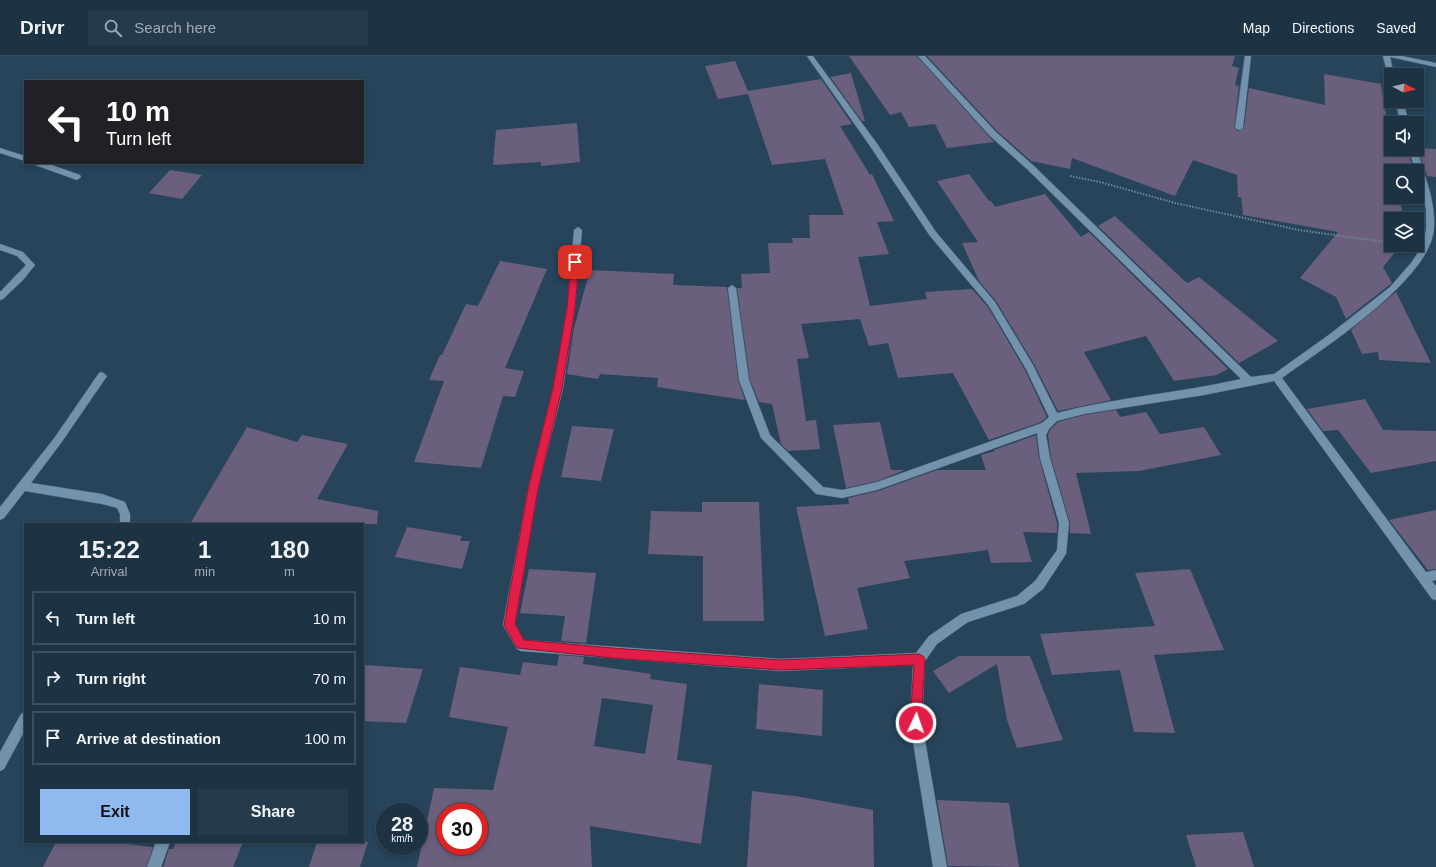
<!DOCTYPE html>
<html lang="en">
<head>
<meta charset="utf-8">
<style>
	:root { --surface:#1d3344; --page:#253b4b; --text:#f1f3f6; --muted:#a0aab2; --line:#3b4e5d; --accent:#90b9f0 }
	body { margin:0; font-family:Helvetica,sans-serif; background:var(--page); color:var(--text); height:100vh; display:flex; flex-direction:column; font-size:15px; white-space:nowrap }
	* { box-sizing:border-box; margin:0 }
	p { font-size:13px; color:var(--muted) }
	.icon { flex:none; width:22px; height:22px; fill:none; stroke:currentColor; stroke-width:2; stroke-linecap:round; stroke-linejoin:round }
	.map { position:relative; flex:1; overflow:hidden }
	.drawer { position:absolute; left:24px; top:467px; width:340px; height:320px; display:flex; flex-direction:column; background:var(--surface); border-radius:0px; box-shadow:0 2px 6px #0003,0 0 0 1px var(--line) }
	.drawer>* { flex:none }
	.guide { position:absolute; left:24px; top:24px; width:340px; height:84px; border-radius:0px; box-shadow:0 2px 6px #0003,0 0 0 1px var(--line); background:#202124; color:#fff; overflow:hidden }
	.needle { width:26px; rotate:97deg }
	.tools { position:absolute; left:1384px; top:12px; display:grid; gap:8px }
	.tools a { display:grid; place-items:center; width:40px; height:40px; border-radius:0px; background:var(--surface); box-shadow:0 2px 6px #0003,0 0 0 1px var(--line); font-size:20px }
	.speed { position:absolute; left:376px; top:747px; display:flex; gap:8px; font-size:20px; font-weight:700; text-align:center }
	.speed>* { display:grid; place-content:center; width:52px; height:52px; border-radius:50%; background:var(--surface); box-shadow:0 2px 6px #0003,0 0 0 1px var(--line); line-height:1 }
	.speed small { font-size:10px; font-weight:400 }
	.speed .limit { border:6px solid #d22; background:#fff; color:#111 }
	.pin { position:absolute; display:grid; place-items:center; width:34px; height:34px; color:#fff; margin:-17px; border-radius:8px; box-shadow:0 2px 6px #0006 }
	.me { position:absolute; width:44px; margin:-22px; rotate:3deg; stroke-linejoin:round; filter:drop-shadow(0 0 3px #0008) }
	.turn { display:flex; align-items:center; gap:14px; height:84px; padding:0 16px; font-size:18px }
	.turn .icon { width:52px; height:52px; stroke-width:2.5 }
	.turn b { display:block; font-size:28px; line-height:34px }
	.eta { display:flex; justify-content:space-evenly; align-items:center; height:68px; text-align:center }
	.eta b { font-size:24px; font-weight:800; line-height:28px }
	.cta { display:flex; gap:8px; margin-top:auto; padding:8px 16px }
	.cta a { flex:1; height:46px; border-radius:0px; background:var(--accent); color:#111; font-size:16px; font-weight:800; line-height:46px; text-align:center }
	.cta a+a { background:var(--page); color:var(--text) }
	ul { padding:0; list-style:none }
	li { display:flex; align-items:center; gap:12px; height:54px; margin:0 8px 6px; padding:0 8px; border:2px solid var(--line); border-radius:0px }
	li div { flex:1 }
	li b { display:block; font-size:15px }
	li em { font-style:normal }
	header { display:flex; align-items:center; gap:24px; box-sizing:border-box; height:56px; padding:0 20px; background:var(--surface); border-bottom:1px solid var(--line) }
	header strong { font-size:19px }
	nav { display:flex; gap:22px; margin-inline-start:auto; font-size:14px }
	.search { width:280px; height:36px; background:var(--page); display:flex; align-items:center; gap:10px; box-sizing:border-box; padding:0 14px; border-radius:0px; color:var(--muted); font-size:15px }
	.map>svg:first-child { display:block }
</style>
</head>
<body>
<header>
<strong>Drivr</strong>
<div class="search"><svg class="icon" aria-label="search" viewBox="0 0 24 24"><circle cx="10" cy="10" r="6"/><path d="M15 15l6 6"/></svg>Search here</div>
<nav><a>Map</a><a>Directions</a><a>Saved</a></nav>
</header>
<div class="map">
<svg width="1436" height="811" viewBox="0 0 1436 811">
	<rect width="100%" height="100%" fill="#27445a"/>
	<!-- building -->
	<g fill="#6b5f7e" fill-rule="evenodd">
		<polygon points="849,0 917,0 994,86 947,92 935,68 909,71 901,56 890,59"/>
		<polygon points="927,0 1235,0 1232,10 1239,12 1235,29 1239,30 1234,72 1238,75 1244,72 1249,32 1325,49 1324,18 1381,28 1391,93 1408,93 1413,115 1391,115 1391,141 1399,141 1404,163 1391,163 1391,189 1401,189 1383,211 1392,227 1346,263 1336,241 1300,222 1338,176 1243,159 1241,141 1238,141 1237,119 1193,104 1175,140 1072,102 1070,113 1031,105 997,75"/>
		<polygon points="735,5 748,35 821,23 852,68 840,70 870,119 872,118 894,165 877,166 889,198 858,201 870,250 927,243 925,236 972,233 988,251 1025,314 1047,361 1041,366 989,384 953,317 898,322 888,287 869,290 860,263 801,268 809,302 797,303 806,365 816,364 820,393 788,395 781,388 772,348 759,346 750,324 737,232 742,232 741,218 770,217 768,187 793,187 792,182 810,182 809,159 844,159 825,103 772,109 748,38 718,43 705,10"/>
		<polygon points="851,17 865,65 862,65 830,21"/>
		<polygon points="577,67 580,106 541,110 541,106 493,109 496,74"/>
		<polygon points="1417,92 1436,93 1436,121 1427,120"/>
		<polygon points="170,114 202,119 182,143 149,137"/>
		<polygon points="969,118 989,145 991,145 995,151 1045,138 1081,181 1089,176 1228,313 1217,319 1174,325 1146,280 1084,296 1111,344 1058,355 1034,308 996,245 979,225 962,187 978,186 937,125"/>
		<polygon points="1115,160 1187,227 1199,221 1278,285 1239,307 1098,170"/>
		<polygon points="500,205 547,213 505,312 524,315 515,341 503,340 481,412 414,406 444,325 429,324 440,299 442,299 466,248 478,250"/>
		<polygon points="590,214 674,218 673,229 727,231 738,324 745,344 657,331 658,322 600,318 598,323 567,318 574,272"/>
		<polygon points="1396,236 1431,307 1379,304 1378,296 1362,298 1351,274"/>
		<polygon points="1365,343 1383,374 1436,375 1436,405 1371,417 1338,374 1323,375 1307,353"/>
		<polygon points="1116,354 1120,361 1146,356 1160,378 1204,371 1221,399 1139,415 1076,417 1091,478 1070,477 1070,467 1051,402 1048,379 1050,374 1058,366 1084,359"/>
		<polygon points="880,366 891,414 905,414 877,425 846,432 833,369"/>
		<polygon points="572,370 614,373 601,425 561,421"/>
		<polygon points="247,371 297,386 302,379 348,388 317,443 378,455 377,468 190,468"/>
		<polygon points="1036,379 1039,402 1057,467 1057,477 1023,476 1032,506 991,507 988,494 904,505 910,522 857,532 868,573 825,580 796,451 849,448 848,442 878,435 937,414 986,414 981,399 995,395 994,394"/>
		<polygon points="702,446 759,446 764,565 703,565 703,500 648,498 651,455 702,456"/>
		<polygon points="1436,454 1436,513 1428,514 1389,464"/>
		<polygon points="407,471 462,480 460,485 470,485 462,513 395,501"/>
		<polygon points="529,513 596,517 586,587 561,585 565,560 520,557"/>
		<polygon points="1190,513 1224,594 1154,599 1175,677 1134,676 1120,614 1052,619 1040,578 1155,570 1135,517"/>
		<path d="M559,599L584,601L583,608L651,618L650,623L687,628L677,704L712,709L701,788L590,770L592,811H417L434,732L493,734L508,671L449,661L460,611L520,619L523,606L557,610ZM602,642L653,649L645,698L594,690ZM445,756H479V790H445Z"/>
		<polygon points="959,600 1030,600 1063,684 1017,692 1007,664 997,608 949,637 933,615"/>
		<polygon points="363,609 423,613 406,667 363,665"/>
		<polygon points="759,628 823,634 822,680 756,673"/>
		<polygon points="752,735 795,740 873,754 874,811 747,811"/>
		<polygon points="937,744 1009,747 1019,811 948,810"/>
		<polygon points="1243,776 1254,811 1196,811 1186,779"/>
		<polygon points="56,786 109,786 153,791 146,811 43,811"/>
		<polygon points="176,786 243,786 233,811 163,811 169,793 173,793"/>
		<polygon points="317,786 368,786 360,811 309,811"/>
	</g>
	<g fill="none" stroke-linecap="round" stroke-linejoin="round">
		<defs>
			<g id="minor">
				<path d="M807,0H813L878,89L936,176L995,246L1033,309L1057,357C1117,341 1180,337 1241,323L1028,114L990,80L918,0H925L996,76L1034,110L1251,321L1274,318L1330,278L1390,231L1411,207L1421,192L1426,174V153L1417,121V115H1415L1409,93H1417C1424,119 1436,145 1434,172C1431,224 1322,293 1282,322L1426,516L1436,514V524L1432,525L1436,530V544L1432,543L1274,325L1204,339L1084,358L1057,365L1049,373L1046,379L1050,402L1069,467L1066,498L1043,533L1024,548L968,566L937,588L925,605L922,667L947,811H933L910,667L913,609L781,615L521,595L517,593L503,569L528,433L553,332L567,252L574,174L578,171L582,174L575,252L563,332L538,433L515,568L524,584L781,603L916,597L929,580L961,558L1017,540L1035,525L1057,494L1059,467L1040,402L1037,377L877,434L842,442L816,438L761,382L739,324L728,232L732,229L736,232L749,324L770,379L823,431L842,434L877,426L1042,367L1049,361L1026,313L989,250L930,180L872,93Z"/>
				<polygon points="1245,0 1251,0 1243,72 1239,74 1235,72"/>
				<polygon points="1383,0 1402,0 1436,7 1436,11 1390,1 1394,19 1391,19 1391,21 1388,19"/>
				<polygon points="1395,45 1403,45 1409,67 1401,67"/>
				<polygon points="0,92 25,100 25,105 0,97"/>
				<polygon points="34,107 46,107 80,119 81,121 77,124 74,123 35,109"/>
				<polygon points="0,188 23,196 35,209 23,224 3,243 0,244 0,236 26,209 17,200 0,194"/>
				<polygon points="102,316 107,320 105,323 61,387 31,427 102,438 125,446 130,458 130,468 120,468 120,458 117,452 102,448 25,435 4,462 0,464 0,451 55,381 99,317"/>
				<polygon points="25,656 25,674 4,713 0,715 0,696 21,658"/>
				<polygon points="156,786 170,786 161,811 147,811"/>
			</g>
		</defs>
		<!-- minor casing -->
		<use href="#minor" stroke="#4b6375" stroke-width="1"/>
		<!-- path -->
		<polyline stroke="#718798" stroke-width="2" stroke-dasharray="1.5 1.5" stroke-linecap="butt" points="1070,120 1100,126 1175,147 1299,174 1391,187"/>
		<!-- minor -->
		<use href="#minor" fill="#7392ab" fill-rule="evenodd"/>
	</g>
	<!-- route -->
	<polygon fill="#e11d48" stroke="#92132f" points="575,203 579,206 575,252 562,332 538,433 515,568 524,584 612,592 781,604 919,598 923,600 925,603 921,667 920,671 916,673 912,671 910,667 914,609 781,614 612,602 517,592 504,569 528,433 553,332 567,252 571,206"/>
</svg>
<div class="tools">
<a><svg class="needle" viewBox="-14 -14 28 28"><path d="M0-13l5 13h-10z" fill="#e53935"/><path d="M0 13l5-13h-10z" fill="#a0aab2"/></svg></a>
<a><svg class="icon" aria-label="sound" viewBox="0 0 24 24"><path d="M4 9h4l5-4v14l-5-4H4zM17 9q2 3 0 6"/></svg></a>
<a><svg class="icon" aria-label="search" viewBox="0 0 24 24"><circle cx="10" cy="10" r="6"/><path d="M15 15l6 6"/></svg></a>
<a><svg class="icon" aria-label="layers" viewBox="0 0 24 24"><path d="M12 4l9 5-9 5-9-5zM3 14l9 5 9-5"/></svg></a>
</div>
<div class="speed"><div>28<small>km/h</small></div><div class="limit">30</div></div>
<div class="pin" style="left:575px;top:206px;background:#d93025"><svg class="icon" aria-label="arrive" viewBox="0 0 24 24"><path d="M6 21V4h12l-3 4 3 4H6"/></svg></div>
<svg class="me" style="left:916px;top:667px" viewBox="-20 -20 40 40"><circle r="17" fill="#e11d48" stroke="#fff" stroke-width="3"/><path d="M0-11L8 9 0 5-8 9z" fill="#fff"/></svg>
<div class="guide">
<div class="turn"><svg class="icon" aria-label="left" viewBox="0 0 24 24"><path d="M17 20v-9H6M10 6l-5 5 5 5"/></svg><div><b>10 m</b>Turn left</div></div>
</div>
<section class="drawer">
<div class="eta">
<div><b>15:22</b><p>Arrival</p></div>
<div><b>1</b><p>min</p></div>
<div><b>180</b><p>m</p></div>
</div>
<ul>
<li><svg class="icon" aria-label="left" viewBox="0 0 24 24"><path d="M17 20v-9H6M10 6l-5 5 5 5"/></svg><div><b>Turn left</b></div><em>10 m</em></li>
<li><svg class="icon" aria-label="right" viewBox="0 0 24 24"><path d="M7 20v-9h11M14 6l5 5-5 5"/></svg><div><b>Turn right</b></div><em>70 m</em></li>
<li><svg class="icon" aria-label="arrive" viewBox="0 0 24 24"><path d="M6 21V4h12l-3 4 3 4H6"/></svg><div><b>Arrive at destination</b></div><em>100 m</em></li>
</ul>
<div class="cta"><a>Exit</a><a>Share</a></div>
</section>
</div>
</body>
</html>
